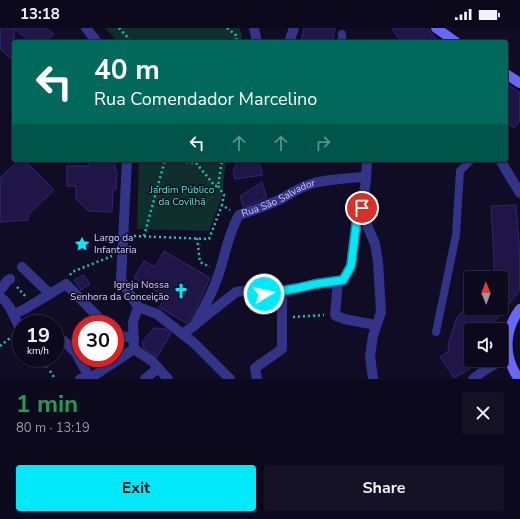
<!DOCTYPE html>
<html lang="en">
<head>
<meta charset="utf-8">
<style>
	:root { --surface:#0c091c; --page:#151225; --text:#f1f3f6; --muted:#9a9aa3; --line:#2c2a3b; --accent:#00e9fb }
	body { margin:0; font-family:"Nunito Sans",sans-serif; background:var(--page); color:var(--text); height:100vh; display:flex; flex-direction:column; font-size:15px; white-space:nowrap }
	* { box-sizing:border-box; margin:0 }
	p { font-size:13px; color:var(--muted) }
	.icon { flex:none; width:22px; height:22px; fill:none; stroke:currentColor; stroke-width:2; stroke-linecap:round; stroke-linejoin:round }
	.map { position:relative; height:351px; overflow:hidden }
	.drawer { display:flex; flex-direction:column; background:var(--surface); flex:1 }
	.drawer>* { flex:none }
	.banner { position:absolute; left:12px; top:12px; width:496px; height:122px; border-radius:4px; box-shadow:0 1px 3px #0004,0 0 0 1px var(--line); background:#00695c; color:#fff; overflow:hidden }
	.needle { width:26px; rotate:359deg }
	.buttons { position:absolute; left:464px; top:243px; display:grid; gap:8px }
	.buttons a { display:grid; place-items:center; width:44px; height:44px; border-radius:4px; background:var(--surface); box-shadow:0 1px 3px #0004,0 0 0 1px var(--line); font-size:20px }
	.speed { position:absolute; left:12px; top:287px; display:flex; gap:8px; font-size:20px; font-weight:700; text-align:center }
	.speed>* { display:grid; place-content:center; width:52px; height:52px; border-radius:50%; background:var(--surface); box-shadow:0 1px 3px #0004,0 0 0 1px var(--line); line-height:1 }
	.speed small { font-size:10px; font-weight:400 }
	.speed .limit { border:6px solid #d22; background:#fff; color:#111 }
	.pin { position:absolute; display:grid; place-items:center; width:34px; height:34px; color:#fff; margin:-17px; border:2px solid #fff; border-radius:50%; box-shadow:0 1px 4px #0007 }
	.me { position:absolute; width:44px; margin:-22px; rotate:81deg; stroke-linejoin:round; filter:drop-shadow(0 0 3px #0008) }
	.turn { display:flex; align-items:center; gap:14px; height:84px; padding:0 16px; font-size:18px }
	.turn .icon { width:52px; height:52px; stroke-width:2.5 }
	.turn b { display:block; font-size:28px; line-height:34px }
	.lanes { display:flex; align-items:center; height:38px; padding:0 16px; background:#0003; justify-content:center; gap:20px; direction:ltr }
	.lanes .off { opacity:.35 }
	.round { display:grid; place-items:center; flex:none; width:42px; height:42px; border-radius:4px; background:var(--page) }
	.headline { display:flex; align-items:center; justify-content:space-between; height:68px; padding:0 16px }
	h1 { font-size:24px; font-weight:700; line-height:30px; color:#1e9e55 }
	.button { display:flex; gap:8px; margin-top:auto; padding:8px 16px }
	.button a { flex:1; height:46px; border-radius:4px; background:var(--accent); color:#111; font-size:16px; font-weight:700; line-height:46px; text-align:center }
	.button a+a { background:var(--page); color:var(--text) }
	.status { display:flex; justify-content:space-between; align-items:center; height:28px; padding:0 20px; background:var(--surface); direction:ltr }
	.status svg { height:11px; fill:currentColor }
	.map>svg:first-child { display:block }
</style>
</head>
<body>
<div class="status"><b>13:18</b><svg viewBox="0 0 49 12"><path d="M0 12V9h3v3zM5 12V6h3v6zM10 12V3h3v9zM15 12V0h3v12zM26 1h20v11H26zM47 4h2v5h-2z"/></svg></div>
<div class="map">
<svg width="520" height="351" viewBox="0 0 520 351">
	<rect width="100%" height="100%" fill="#100c25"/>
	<!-- green -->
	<g fill="#0f2f2d">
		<polygon points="105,0 239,0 242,6 241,14 117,14 113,8"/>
		<polygon points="139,132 226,132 222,168 209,203 137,201"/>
	</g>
	<!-- building -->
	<g fill="#1f1647" stroke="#342676">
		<polygon points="0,0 46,0 54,6 45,14 32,14 14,1 14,33 0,21"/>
		<polygon points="304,0 335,0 332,14 301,14"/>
		<polygon points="392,0 428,0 438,14 401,14"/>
		<polygon points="506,55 520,65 520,93 514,100 506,94"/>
		<polygon points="19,132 24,132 54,162 28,187 28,192 0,194 0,153 1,149"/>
		<polygon points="89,132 115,132 115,142 117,143 116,161 113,162 112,184 88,183 76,171 76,158 67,158 67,138 89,138"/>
		<polygon points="237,132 258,132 263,147 235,151 233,145"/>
		<polygon points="262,154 267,170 243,179 240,168"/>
		<polygon points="516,177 520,227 520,262 488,302 471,302 471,332 484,332 454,350 440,329 449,323 448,317 457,289 466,280 501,280 501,250 494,250 494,232 491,178"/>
		<polygon points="164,223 210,250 196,281 190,292 186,295 159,279 166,269 134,250 144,233 155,239"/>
		<polygon points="84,247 90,256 81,262 74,252"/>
		<polygon points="154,300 166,301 171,305 157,329 143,319 142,314"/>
	</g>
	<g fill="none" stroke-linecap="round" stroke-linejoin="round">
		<!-- path -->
		<g stroke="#23c0b2" stroke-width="2.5" stroke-dasharray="2 3" stroke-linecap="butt">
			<polyline points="119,0 132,14"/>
			<polyline points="227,0 237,8 236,14"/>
			<polyline points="196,135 201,132"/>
			<polyline points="218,158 224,167 222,177"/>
			<polyline points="134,208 209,211 222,177 230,182"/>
			<polyline points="144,208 165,132 196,135 215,158 218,158 222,132"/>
			<polyline points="197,210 200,234 210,239"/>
			<polyline points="70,247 72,244 112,228"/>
			<polyline points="17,259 26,269"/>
			<polyline points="293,289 324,287"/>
			<polyline points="0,318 14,307"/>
			<polyline points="50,343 55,351"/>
		</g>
		<!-- service -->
		<g stroke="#338" stroke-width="8">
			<polyline points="342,14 342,6"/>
			<polyline points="436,304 456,207 460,143 471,132"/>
		</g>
		<!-- minor -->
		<g stroke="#338" stroke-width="10">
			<polyline points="86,0 97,14"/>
			<polyline points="254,0 257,14"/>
			<polyline points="289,14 294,0"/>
			<polyline points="127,132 121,252 138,279"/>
			<polyline points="367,132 366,152 362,180 367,197 375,216 378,234 381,284 373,308 370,328 373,351"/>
			<polyline points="500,132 520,165"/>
			<polyline points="22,239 50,266"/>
			<path d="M338,253L335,287C344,293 364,294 376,297"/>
			<polyline points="0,259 2,260 7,253 10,251"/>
			<path d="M0,269C12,277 13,290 21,301"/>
			<polyline points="138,279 157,286 194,315 230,351"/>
			<polyline points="138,279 133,294 134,321 152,333 168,351"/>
			<polyline points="14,286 25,281 66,256 105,296"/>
			<path id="s1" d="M194,298C204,280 214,262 220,242C226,223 229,204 239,187C254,182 269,177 283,170C293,164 302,158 314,155C331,151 349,150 366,149"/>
			<polyline points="115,304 120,308 134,310"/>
			<polyline points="183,306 236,264 243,263 265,266 299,260 315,256 343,252 351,238 357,190 362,180"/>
			<polyline points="64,313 76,325 89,349"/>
			<polyline points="41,330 45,335"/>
			<polyline points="80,351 95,347 134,321"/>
			<polyline points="145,351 158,340"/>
			<polyline points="257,351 255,340 282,321 282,263"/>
			<polyline points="473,351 486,341 508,329"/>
		</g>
		<!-- secondary -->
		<g stroke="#6767ff" stroke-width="10">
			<polyline points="436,0 456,14"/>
			<polyline points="506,46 520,55"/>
			<path d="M519,351C503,329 504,302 520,281"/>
		</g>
	</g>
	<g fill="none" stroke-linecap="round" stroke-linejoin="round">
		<defs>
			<polyline id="route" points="264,266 298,260 315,256 343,252 351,238 357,190 362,180"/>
		</defs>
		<!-- route casing -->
		<use href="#route" stroke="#0097a3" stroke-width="10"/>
		<!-- route -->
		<use href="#route" stroke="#00e9fb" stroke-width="7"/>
	</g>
	<!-- icons -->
	<defs>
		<symbol id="sight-bare" viewBox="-9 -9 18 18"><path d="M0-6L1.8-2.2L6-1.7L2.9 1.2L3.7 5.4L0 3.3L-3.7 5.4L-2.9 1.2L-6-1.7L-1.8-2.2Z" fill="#00e9fb" stroke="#100c25" stroke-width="2.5" paint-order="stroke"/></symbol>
		<symbol id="church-bare" viewBox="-9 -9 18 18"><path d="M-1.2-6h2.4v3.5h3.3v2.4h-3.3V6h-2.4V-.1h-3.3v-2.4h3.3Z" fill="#00e9fb" stroke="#100c25" stroke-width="2.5" paint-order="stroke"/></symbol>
	</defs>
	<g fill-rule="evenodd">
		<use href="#sight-bare" x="71" y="205" width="22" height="22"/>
		<use href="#church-bare" x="170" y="252" width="22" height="22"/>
	</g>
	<g text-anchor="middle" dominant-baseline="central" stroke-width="3" stroke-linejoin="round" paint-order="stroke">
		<!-- park labels -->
		<g font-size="10" fill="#51eabf" stroke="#100c25">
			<text x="182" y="162">Jardim Público<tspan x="182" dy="12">da Covilhã</tspan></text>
		</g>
		<!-- street labels -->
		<g font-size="10" fill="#d4d0ff" stroke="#100c25">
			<text stroke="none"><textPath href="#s1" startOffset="163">Rua São Salvador</textPath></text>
		</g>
		<!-- poi labels -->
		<g font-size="10" fill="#d4d0ff" stroke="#100c25" text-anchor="start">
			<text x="94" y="210">Largo da<tspan x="94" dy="12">Infantaria</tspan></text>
			<text x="169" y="257" text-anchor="end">Igreja Nossa<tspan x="169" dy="12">Senhora da Conceição</tspan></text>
		</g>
	</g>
</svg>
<div class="buttons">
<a><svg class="needle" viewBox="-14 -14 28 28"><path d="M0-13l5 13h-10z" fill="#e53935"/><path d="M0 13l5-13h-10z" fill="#9a9aa3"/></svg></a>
<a><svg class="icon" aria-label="sound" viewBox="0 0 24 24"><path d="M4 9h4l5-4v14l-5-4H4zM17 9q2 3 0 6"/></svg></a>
</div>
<div class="speed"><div>19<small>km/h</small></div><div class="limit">30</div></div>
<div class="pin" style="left:362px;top:180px;background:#d93025"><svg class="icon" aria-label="arrive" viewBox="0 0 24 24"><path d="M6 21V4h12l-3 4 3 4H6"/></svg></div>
<svg class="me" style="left:264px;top:266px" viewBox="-20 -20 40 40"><circle r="17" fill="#00e9fb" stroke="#fff" stroke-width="3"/><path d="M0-11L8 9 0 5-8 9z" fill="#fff"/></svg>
<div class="banner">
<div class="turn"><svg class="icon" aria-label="left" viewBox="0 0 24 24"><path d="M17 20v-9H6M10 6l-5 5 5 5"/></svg><div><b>40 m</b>Rua Comendador Marcelino</div></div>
<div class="lanes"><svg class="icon" aria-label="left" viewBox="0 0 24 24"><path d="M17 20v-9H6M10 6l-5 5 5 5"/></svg><svg class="icon off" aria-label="ahead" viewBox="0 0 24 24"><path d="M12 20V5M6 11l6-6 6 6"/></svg><svg class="icon off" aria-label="ahead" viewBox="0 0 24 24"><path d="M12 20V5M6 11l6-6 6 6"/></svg><svg class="icon off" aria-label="right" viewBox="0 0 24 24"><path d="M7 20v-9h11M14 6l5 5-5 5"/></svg></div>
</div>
</div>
<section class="drawer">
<div class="headline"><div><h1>1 min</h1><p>80 m · 13:19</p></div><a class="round"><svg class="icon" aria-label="close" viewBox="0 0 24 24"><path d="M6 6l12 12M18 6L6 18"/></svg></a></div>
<div class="button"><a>Exit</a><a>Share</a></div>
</section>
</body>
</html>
